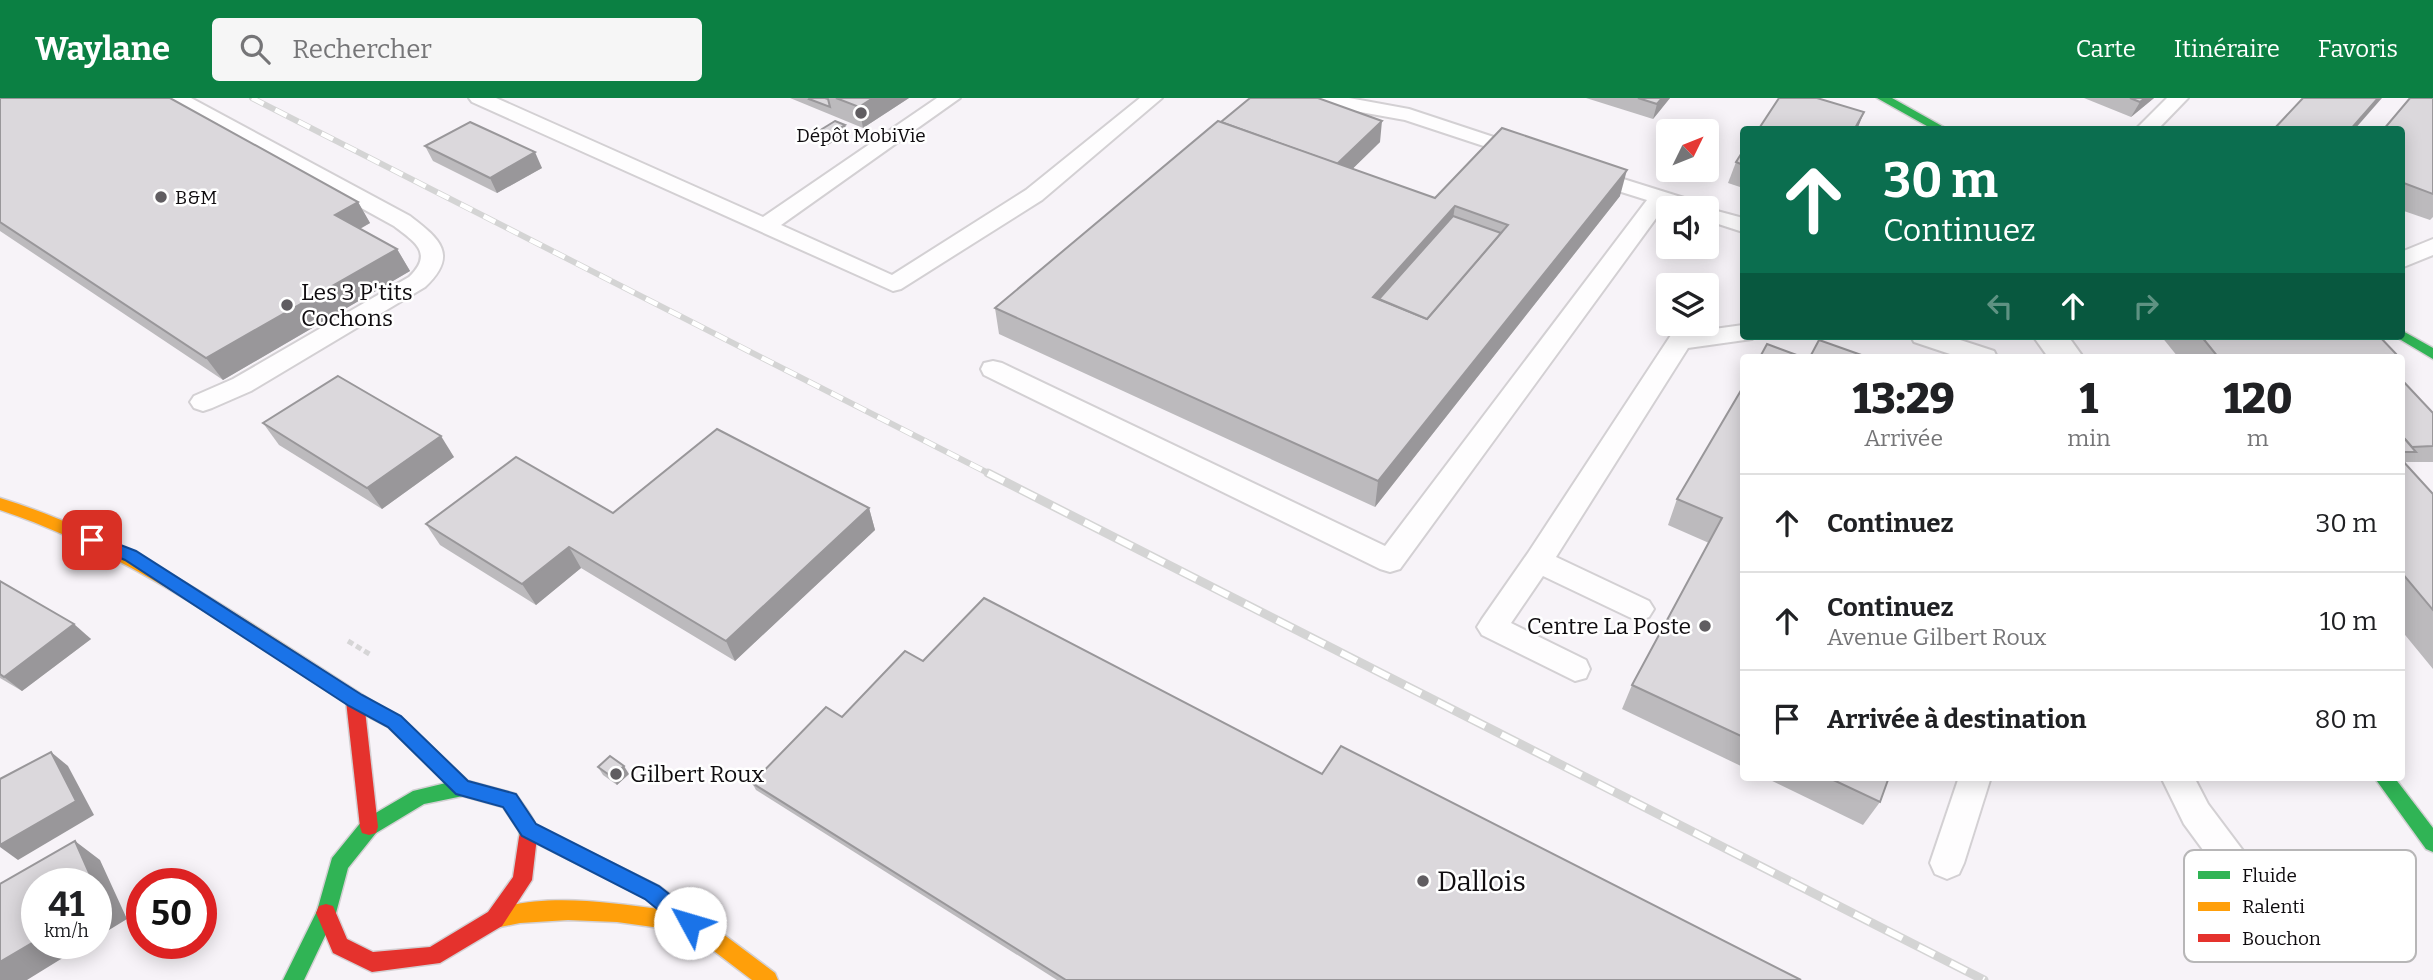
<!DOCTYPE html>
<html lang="fr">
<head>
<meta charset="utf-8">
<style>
	:root { --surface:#fff; --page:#f6f6f6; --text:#202124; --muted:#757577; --line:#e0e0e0; --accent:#0b8043 }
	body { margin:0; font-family:Bitter,serif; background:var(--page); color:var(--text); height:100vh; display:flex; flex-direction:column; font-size:26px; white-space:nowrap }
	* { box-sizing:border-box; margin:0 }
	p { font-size:23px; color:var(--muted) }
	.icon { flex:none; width:38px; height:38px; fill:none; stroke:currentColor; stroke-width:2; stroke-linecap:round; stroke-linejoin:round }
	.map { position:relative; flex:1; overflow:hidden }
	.drawer { position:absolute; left:1740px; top:256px; width:665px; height:427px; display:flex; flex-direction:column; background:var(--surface); border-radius:7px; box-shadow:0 4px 18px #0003 }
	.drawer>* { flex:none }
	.hud { position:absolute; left:1740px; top:28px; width:665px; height:214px; border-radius:7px; box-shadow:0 4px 18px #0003; background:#0b6e4f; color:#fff; overflow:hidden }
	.needle { width:46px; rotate:47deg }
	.tools { position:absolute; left:1656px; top:21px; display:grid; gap:14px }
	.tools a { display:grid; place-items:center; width:63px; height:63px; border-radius:7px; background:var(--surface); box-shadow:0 4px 18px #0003; font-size:35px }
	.speed { position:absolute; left:21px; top:770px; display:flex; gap:14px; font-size:35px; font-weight:700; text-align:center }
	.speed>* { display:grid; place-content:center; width:91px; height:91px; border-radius:50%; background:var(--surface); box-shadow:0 4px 18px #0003; line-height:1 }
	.speed small { font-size:18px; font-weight:400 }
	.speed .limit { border:10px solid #d22; background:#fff; color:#111 }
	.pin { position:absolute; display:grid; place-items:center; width:60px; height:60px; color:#fff; margin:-30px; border-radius:14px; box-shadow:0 4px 10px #0006 }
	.me { position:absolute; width:77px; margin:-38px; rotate:309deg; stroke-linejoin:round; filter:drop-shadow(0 0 5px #0008) }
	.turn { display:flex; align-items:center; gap:24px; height:147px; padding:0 28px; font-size:32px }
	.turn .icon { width:91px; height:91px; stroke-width:2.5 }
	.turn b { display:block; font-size:49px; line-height:60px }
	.lanes { display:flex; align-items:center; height:66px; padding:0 28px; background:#0003; justify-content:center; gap:35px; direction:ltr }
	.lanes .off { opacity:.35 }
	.eta { display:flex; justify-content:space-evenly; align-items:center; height:119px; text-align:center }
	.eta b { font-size:42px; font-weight:800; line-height:49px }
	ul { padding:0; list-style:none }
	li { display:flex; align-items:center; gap:21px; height:98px; padding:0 28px; border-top:2px solid var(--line) }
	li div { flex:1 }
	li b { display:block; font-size:26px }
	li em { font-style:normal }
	header { display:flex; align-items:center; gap:42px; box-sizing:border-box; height:98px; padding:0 35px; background:var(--accent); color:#fff }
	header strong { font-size:33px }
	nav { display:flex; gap:38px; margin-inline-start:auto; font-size:24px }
	.search { width:490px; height:63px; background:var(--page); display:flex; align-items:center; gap:18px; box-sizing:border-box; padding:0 24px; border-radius:7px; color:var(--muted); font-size:26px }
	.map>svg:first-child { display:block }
</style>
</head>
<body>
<header>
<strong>Waylane</strong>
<div class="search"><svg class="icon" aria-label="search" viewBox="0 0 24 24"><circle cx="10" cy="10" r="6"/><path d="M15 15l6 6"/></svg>Rechercher</div>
<nav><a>Carte</a><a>Itinéraire</a><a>Favoris</a></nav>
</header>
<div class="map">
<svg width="2433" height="882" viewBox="0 0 2433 882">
	<rect width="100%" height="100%" fill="#f7f3f8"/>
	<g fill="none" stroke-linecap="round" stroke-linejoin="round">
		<defs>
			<g id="lane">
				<path d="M166,0H191L410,118C440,141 459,157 425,189L251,293L212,310L203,313L194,310L190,304L194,298L233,281L409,179C434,155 415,144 394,128L169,4Z"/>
				<polygon points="469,0 496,0 763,119 937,0 960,0 781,127 892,177 1026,92 1140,0 1162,0 1042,102 901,191 893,193 472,4"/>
				<polygon points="1306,0 1349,0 1409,11 1530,51 1533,55 1530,59 1523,61 1405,22 1316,6 1309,4"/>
				<polygon points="2167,0 2188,0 2157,32 2135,32"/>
				<polygon points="1588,70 1700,105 1702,109 1743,120 1743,134 1706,122 1706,110 1665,108 1400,471 1390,474 1380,471 984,277 981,271 984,265 993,263 1002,265 1385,448 1647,102 1580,81 1577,76 1580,71"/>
				<polygon points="2433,141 2433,157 2401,170 2401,154"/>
				<polygon points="1743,227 1743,238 1753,238 1752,241 1688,250 1556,459 1649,503 1654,511 1649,519 1639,523 1629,519 1543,478 1511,525 1586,562 1590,571 1586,580 1575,583 1482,537 1477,529 1482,521 1528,455 1671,237"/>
				<polygon points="1911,238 1948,238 1994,253 1997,259 1959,259 1914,244"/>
				<polygon points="1959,679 1991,679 1964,765 1959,776 1947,781 1935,776 1930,765"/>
				<polygon points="2161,679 2194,679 2208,706 2274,794 2279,805 2274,816 2262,821 2250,816 2184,726"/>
			</g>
			<polygon id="street" points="2033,238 2068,238 2083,259 2048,259"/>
			<g id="fast">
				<polygon points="1877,0 1892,0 1949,32 1934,32"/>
				<polygon points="2401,232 2433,250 2433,261 2396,239 2401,238"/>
				<path d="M377,608L400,619L468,683L516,696C525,711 543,727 535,745L528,747L521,745L519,733L503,709L463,698L424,706L376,735L348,770L336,815L304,882H283L317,813L332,760L362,723L413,693L446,685L388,629L371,620L368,615L371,610Z"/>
				<polygon points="2374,679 2394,679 2433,730 2433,754 2426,751"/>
			</g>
			<g id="slow">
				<path d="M0,400C140,443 260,533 383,610L386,615L383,620L377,622L371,620C251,544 135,457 0,412Z"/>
				<path d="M529,724L659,788L775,875L778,882H752L689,834L617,824L568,822L520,825L495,830L488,828L485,821L488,814C540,794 605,804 659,811L645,800L522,738L520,732L522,726Z"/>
			</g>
			<g id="jam">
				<polygon points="355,596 361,598 364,603 378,729 376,735 369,737 362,735 360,729 346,603 349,598"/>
				<polygon points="528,731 535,733 537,739 532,782 502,828 440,865 372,874 333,855 316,815 319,808 326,806 333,808 347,841 373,854 430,849 488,814 513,779 519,739 521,733"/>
			</g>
		</defs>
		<!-- lane casing -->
		<use href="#lane" stroke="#d3d0d3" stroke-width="4"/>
		<!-- street casing -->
		<use href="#street" stroke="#d3d0d3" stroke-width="4"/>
		<!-- fast casing -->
		<use href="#fast" stroke="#d3d0d3" stroke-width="3"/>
		<!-- slow casing -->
		<use href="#slow" stroke="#d3d0d3" stroke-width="3"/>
		<!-- jam casing -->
		<use href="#jam" stroke="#d3d0d3" stroke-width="3"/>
		<!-- path -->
		<polyline stroke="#d6d5d6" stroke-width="5" stroke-dasharray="6 3.5" stroke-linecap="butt" points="348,543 371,557"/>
		<!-- lane -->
		<use href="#lane" fill="#fefdfe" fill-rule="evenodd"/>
		<!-- street -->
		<use href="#street" fill="#fefdfe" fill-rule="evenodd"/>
		<!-- fast -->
		<use href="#fast" fill="#30b455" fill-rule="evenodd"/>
		<!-- slow -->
		<use href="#slow" fill="#ff9f0a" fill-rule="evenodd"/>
		<!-- jam -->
		<use href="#jam" fill="#e5322d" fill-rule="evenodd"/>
		<defs>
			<polyline id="rail-far1" points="252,0 992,377"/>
			<polyline id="rail" points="988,375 1984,882"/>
		</defs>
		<!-- rail-far1 casing -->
		<use href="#rail-far1" stroke="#d4d4d4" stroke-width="6"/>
		<!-- rail casing -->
		<use href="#rail" stroke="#d4d4d4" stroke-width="9"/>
		<!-- rail-far1 -->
		<use href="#rail-far1" stroke="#fff" stroke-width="4.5" stroke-dasharray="13" stroke-linecap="butt"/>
		<!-- rail -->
		<use href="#rail" stroke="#fff" stroke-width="6" stroke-dasharray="18" stroke-linecap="butt"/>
	</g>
	<!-- wall -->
	<g fill="#bcbabd">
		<polygon points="0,0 358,104 370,125 360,131 397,151 410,173 223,282 0,133"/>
		<polygon points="790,0 909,0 863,30"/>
		<polygon points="1586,0 1670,0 1653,21"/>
		<polygon points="2084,0 2154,0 2131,19"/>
		<polygon points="2433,0 2433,119 2430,122 2401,112 2401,32"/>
		<polygon points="1221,24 1380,44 1352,71 1435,100 1620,98 1375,409 999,236 995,210"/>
		<polygon points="845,27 847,35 826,48 816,44 814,36"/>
		<polygon points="425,48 542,70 497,95 433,63"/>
		<polygon points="1743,53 1743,90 1728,85 1736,64"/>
		<polygon points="2161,238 2379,238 2399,259 2178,259"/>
		<polygon points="2401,281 2433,315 2433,364 2406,364 2405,365 2433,396 2433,571 2401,532"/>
		<polygon points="1743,289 1743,669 1622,611 1632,587 1709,445 1668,427 1677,401"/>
		<polygon points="263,325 454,359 382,411 279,347"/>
		<polygon points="869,410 875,432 735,563 581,470 536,507 440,447 426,426 613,415"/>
		<polygon points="0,483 91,541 22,593 0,580"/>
		<polygon points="923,563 1322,676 1801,882 1057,882 756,692 752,685 842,619"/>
		<polygon points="598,669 629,676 617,687 603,677"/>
		<polygon points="1764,679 1889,679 1880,704 1863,727"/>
	</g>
	<!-- shaded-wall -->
	<g fill="#99979a">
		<polygon points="873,0 909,0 863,30 859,9"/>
		<polygon points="1662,0 1670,0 1653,21 1657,6"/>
		<polygon points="2145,0 2154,0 2131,19 2140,4"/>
		<polygon points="2378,0 2382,0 2354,32 2350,32"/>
		<polygon points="1864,14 1857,32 1854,32"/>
		<polygon points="1382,23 1380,44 1333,90 1334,68"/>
		<polygon points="845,27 847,35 826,48 824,40"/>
		<polygon points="535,54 542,70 497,95 490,80"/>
		<polygon points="1627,72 1620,98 1375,409 1378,383"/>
		<polygon points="358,104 370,125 347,138 335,117"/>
		<polygon points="1455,108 1451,133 1381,213 1373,199"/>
		<polygon points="397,151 410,173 223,282 206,260"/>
		<polygon points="441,338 454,359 382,411 367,390"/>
		<polygon points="869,410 875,432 735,563 726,543"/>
		<polygon points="569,449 581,470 536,507 522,486"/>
		<polygon points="74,526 91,541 22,593 4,579"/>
		<polygon points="51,654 68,668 94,717 18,762 0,749 0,747"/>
		<polygon points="624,668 629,676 617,687 612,679"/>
		<polygon points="75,743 100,762 127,821 96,840 96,786 94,786"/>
		<polygon points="37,842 37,845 87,845 27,882 0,882 0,864"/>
	</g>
	<!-- building -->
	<g fill="#dbd8dc" stroke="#99979a" stroke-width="2" fill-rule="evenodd">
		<polygon points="0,0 170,0 358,104 335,117 397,151 206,260 0,124"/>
		<polygon points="810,0 825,0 828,1 830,9 809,1"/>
		<polygon points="836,0 873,0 859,9"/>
		<polygon points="1250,0 1318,0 1382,23 1337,66 1221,24"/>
		<polygon points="1638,0 1662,0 1657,6"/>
		<polygon points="1779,0 1817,0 1864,14 1854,32 1758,32"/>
		<polygon points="2130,0 2145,0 2140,4"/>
		<polygon points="2303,0 2378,0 2350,32 2273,32"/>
		<polygon points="2410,0 2433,0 2433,96 2401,84 2401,32 2383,32"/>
		<polygon points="835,23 845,27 824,40 814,36"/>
		<path d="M1218,23L1435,100L1502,30L1627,72L1378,383L995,210ZM1455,108L1508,127L1427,221L1373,199Z"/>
		<polygon points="470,24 535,54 490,80 425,48"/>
		<polygon points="1743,53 1743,67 1736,64"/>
		<polygon points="1453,118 1501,135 1427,221 1379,201"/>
		<polygon points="2201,238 2379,238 2399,259 2218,259"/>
		<polygon points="1819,242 1867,259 1810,259"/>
		<polygon points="1767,246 1802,259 1760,259"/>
		<polygon points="338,278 441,338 367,390 263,325"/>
		<polygon points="2401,281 2433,315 2433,348 2412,349 2404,340 2401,340"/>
		<polygon points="1743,289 1743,639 1632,587 1722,420 1677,401"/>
		<polygon points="717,331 869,410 726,543 569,449 522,486 426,426 516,359 613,415"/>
		<polygon points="2401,340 2404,340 2416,354 2401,354"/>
		<polygon points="2401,361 2433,396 2433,512 2401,474"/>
		<polygon points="0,483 74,526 4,579 0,576"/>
		<polygon points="984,500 1322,676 1341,648 1801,882 1066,882 752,685 826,609 842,619 905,553 923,563"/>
		<polygon points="51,654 76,703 0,747 0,681"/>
		<polygon points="610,658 624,668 612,679 598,669"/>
		<polygon points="1827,679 1889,679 1880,704"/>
		<polygon points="75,743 94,786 37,786 37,842 0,864 0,786"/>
		<polygon points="96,790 102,803 96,807"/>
	</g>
	<!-- route -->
	<polygon fill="#1a73e8" stroke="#114b97" stroke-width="2" points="92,436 136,453 362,597 401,618 468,683 516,696 536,726 659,788 697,818 700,825 697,832 690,834 683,832 645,801 522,738 503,709 456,696 388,629 349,608 125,462 87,446 84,442"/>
	<!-- markers -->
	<g fill="#605d61" stroke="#fff" stroke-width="2.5">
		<circle cx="861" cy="15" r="7"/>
		<circle cx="161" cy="99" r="7"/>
		<circle cx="287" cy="207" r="7"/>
		<circle cx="1705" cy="528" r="7"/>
		<circle cx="616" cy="676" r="7"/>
		<circle cx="1423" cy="783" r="7"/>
	</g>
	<g text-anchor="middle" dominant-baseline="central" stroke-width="5" stroke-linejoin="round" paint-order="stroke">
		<!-- far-poi labels -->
		<g font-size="19" fill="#0f0c0f" stroke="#fff">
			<text x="861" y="37">Dépôt MobiVie</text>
			<text x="175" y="99" text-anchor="start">B&amp;M</text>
		</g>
		<!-- poi labels -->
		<g font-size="23" fill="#0f0c0f" stroke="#fff" text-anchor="start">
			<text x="301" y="194">Les 3 P'tits<tspan x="301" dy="26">Cochons</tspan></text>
			<text x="1691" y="528" text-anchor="end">Centre La Poste</text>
			<text x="630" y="676">Gilbert Roux</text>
		</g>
		<!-- near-poi labels -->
		<g font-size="28" fill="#0f0c0f" stroke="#fff" text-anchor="start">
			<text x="1437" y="783">Dallois</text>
		</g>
	</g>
	<!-- legend -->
	<rect x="2184" y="752" width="232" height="112" rx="10" fill="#fff" stroke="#b7b6b7" stroke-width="2"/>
	<rect x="2198" y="773" width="32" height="8" fill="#30b455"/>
	<rect x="2198" y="804" width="32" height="9" fill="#ff9f0a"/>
	<rect x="2198" y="836" width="32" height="8" fill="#e5322d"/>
	<g font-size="19" fill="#0f0c0f">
		<text x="2242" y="784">Fluide</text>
		<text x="2242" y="815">Ralenti</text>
		<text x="2242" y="847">Bouchon</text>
	</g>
</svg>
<div class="tools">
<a><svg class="needle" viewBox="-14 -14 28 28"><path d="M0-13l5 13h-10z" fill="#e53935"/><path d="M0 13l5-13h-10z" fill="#757577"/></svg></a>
<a><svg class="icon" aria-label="sound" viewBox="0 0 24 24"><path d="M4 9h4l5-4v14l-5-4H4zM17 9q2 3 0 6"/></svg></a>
<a><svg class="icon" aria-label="layers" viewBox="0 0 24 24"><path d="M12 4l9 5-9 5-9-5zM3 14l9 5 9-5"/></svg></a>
</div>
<div class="speed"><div>41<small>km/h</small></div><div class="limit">50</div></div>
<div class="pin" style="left:92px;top:442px;background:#d93025"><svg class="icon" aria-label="arrive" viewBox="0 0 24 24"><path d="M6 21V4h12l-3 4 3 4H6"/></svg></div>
<svg class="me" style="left:690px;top:825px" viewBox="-20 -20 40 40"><circle r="19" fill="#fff"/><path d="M0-13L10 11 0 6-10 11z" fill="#1a73e8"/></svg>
<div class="hud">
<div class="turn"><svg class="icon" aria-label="ahead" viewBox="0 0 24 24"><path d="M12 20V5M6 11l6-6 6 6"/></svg><div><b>30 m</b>Continuez</div></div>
<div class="lanes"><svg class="icon off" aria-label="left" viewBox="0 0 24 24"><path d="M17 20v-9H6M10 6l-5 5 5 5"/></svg><svg class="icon" aria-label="ahead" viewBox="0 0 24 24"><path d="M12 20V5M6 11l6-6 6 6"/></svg><svg class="icon off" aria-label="right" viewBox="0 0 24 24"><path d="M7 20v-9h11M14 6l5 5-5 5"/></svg></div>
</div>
<section class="drawer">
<div class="eta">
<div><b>13:29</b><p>Arrivée</p></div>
<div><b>1</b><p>min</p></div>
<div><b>120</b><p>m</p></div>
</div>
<ul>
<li><svg class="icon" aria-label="ahead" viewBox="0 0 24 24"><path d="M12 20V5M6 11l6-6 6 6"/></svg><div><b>Continuez</b></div><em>30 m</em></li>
<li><svg class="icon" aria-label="ahead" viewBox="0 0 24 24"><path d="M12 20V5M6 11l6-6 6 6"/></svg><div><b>Continuez</b><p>Avenue Gilbert Roux</p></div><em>10 m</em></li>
<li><svg class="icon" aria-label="arrive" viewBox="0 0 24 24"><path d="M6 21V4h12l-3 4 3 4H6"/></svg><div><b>Arrivée à destination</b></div><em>80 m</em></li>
</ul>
</section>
</div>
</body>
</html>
